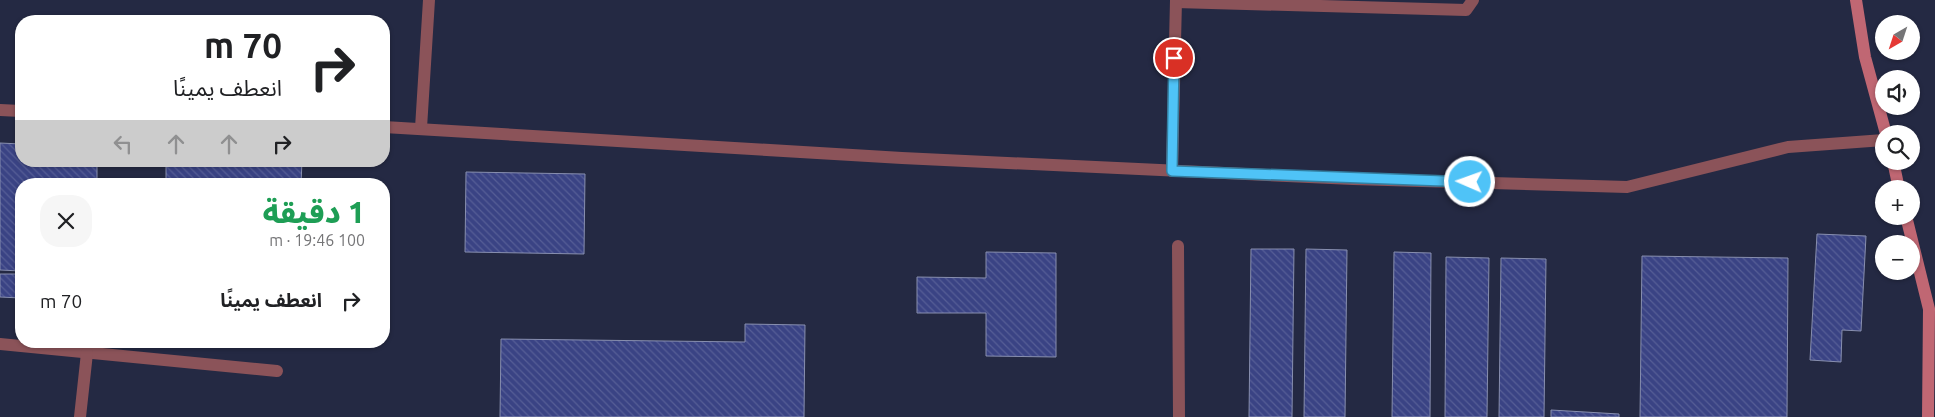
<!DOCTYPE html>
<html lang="ar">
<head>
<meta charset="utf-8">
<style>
	:root { --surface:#fff; --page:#f6f6f6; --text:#202124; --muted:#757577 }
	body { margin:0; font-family:Ubuntu,"Noto Sans Arabic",sans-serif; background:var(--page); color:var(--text); direction:rtl; height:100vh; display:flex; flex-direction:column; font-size:19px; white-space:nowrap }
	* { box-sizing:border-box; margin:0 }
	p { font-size:16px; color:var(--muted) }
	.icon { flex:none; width:28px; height:28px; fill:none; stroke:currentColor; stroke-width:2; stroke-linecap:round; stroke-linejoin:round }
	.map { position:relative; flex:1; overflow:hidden; direction:ltr }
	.panel { position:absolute; left:15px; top:178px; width:375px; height:170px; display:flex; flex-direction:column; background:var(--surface); border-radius:20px; box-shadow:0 1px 4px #0004; direction:rtl }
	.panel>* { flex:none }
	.hud { position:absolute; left:15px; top:15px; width:375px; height:152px; border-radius:20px; box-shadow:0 1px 4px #0004; direction:rtl; background:#fff; color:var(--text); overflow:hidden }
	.needle { width:32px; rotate:219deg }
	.controls { position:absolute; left:1875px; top:15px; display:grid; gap:10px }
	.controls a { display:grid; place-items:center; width:45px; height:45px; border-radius:50%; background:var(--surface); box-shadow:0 1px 4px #0004; font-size:25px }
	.pin { position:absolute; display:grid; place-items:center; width:42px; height:42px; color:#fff; margin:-21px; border:2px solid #fff; border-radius:50%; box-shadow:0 1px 5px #0007 }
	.me { position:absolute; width:55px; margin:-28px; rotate:272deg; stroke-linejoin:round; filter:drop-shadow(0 0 4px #0008) }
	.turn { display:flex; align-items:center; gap:18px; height:105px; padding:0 25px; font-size:22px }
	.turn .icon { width:65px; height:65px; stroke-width:2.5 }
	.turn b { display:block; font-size:35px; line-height:42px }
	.lanes { display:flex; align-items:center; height:48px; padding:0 25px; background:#0003; justify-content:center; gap:25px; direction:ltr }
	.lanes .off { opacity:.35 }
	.round { display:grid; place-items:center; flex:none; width:52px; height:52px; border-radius:20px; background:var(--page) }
	.head { display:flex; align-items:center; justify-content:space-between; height:85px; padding:0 25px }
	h1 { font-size:30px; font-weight:800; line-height:38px; color:#1e9e55 }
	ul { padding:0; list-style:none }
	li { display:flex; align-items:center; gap:15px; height:75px; padding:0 25px }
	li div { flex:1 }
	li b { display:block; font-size:19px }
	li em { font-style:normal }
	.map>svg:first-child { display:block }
</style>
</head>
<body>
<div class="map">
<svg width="1935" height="417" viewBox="0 0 1935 417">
	<defs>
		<pattern id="building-back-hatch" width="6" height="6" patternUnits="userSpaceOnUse" patternTransform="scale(1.25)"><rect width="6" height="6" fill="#3a4384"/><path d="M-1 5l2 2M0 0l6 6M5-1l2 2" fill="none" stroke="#565e96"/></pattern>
	</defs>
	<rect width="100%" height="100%" fill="#242943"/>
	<!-- building -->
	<g fill="url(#building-back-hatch)" stroke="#888faf">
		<polygon points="0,143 21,144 21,161 97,161 97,184 21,184 21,271 0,270"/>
		<polygon points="166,161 302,161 301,184 166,184"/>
		<polygon points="466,172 585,174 584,254 465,252"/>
		<polygon points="1817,234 1866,236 1861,331 1842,330 1841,362 1810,360"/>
		<polygon points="1251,249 1294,249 1292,417 1249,417"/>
		<polygon points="1306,249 1347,250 1345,417 1304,417"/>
		<polygon points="986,252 1056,253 1056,357 986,356 986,313 917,313 917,277 986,278"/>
		<polygon points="1394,252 1431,253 1430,417 1392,417"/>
		<polygon points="1642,256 1788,258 1787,417 1640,417"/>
		<polygon points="1446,257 1489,258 1487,417 1445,417"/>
		<polygon points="1501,258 1546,259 1544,417 1499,417"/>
		<polygon points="0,274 21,274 21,298 0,297"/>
		<polygon points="745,324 805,325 804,417 500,417 501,339 745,342"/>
		<polygon points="1551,410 1619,414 1619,417 1551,417"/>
	</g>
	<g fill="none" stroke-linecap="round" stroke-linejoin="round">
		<!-- lane -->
		<g stroke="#8b5359" stroke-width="12">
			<polyline points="1176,2 1466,10 1473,0"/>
			<polyline points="0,110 21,111"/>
			<polyline points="384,127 902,158 1353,179 1627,187 1788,147 1884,140"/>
			<polyline points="421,128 429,0"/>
			<polyline points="1172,171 1176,0"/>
			<polyline points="0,344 277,371"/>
			<polyline points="80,417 87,353"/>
		</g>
		<!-- street -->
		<polyline stroke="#8b5359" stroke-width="12" points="1178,246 1179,417"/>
		<!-- secondary -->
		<g stroke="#c06773" stroke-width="12">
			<polyline points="1856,0 1865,57 1886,134"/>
			<polyline points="1893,161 1899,189"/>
			<polyline points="1906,216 1929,309 1928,417"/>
		</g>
	</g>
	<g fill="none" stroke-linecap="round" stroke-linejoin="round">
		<defs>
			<polyline id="route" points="1174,58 1172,171 1470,182"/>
		</defs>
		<!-- route casing -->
		<use href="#route" stroke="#337fa1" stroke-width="12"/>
		<!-- route -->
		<use href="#route" stroke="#4fc3f7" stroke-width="9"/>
	</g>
</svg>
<div class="controls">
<a><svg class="needle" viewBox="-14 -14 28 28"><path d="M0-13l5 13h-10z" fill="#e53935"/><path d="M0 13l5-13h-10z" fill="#757577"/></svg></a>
<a><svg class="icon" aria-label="sound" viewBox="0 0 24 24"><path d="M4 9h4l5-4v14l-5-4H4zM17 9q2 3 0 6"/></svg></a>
<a><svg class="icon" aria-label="search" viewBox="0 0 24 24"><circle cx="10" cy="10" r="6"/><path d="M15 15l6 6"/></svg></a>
<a>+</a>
<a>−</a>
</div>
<div class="pin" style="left:1174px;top:58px;background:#d93025"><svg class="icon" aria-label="arrive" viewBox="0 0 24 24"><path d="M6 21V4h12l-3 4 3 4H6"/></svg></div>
<svg class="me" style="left:1470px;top:182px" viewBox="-20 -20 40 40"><circle r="17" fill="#4fc3f7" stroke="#fff" stroke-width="3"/><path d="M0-11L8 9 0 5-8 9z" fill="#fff"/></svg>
<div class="hud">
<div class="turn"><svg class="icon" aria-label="right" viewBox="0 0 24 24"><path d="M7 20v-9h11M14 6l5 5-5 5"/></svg><div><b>70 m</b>انعطف يمينًا</div></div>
<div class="lanes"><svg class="icon off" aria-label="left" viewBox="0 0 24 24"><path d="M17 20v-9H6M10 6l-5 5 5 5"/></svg><svg class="icon off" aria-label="ahead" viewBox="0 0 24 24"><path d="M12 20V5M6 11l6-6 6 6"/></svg><svg class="icon off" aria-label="ahead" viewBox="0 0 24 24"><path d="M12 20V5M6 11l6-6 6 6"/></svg><svg class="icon" aria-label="right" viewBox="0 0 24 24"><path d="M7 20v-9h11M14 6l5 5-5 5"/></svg></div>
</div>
<section class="panel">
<div class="head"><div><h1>1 دقيقة</h1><p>100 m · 19:46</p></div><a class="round"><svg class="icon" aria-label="close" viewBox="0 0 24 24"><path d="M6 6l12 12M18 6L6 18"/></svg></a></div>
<ul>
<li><svg class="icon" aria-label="right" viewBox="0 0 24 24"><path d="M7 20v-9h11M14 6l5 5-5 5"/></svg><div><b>انعطف يمينًا</b></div><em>70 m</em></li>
</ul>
</section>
</div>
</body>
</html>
